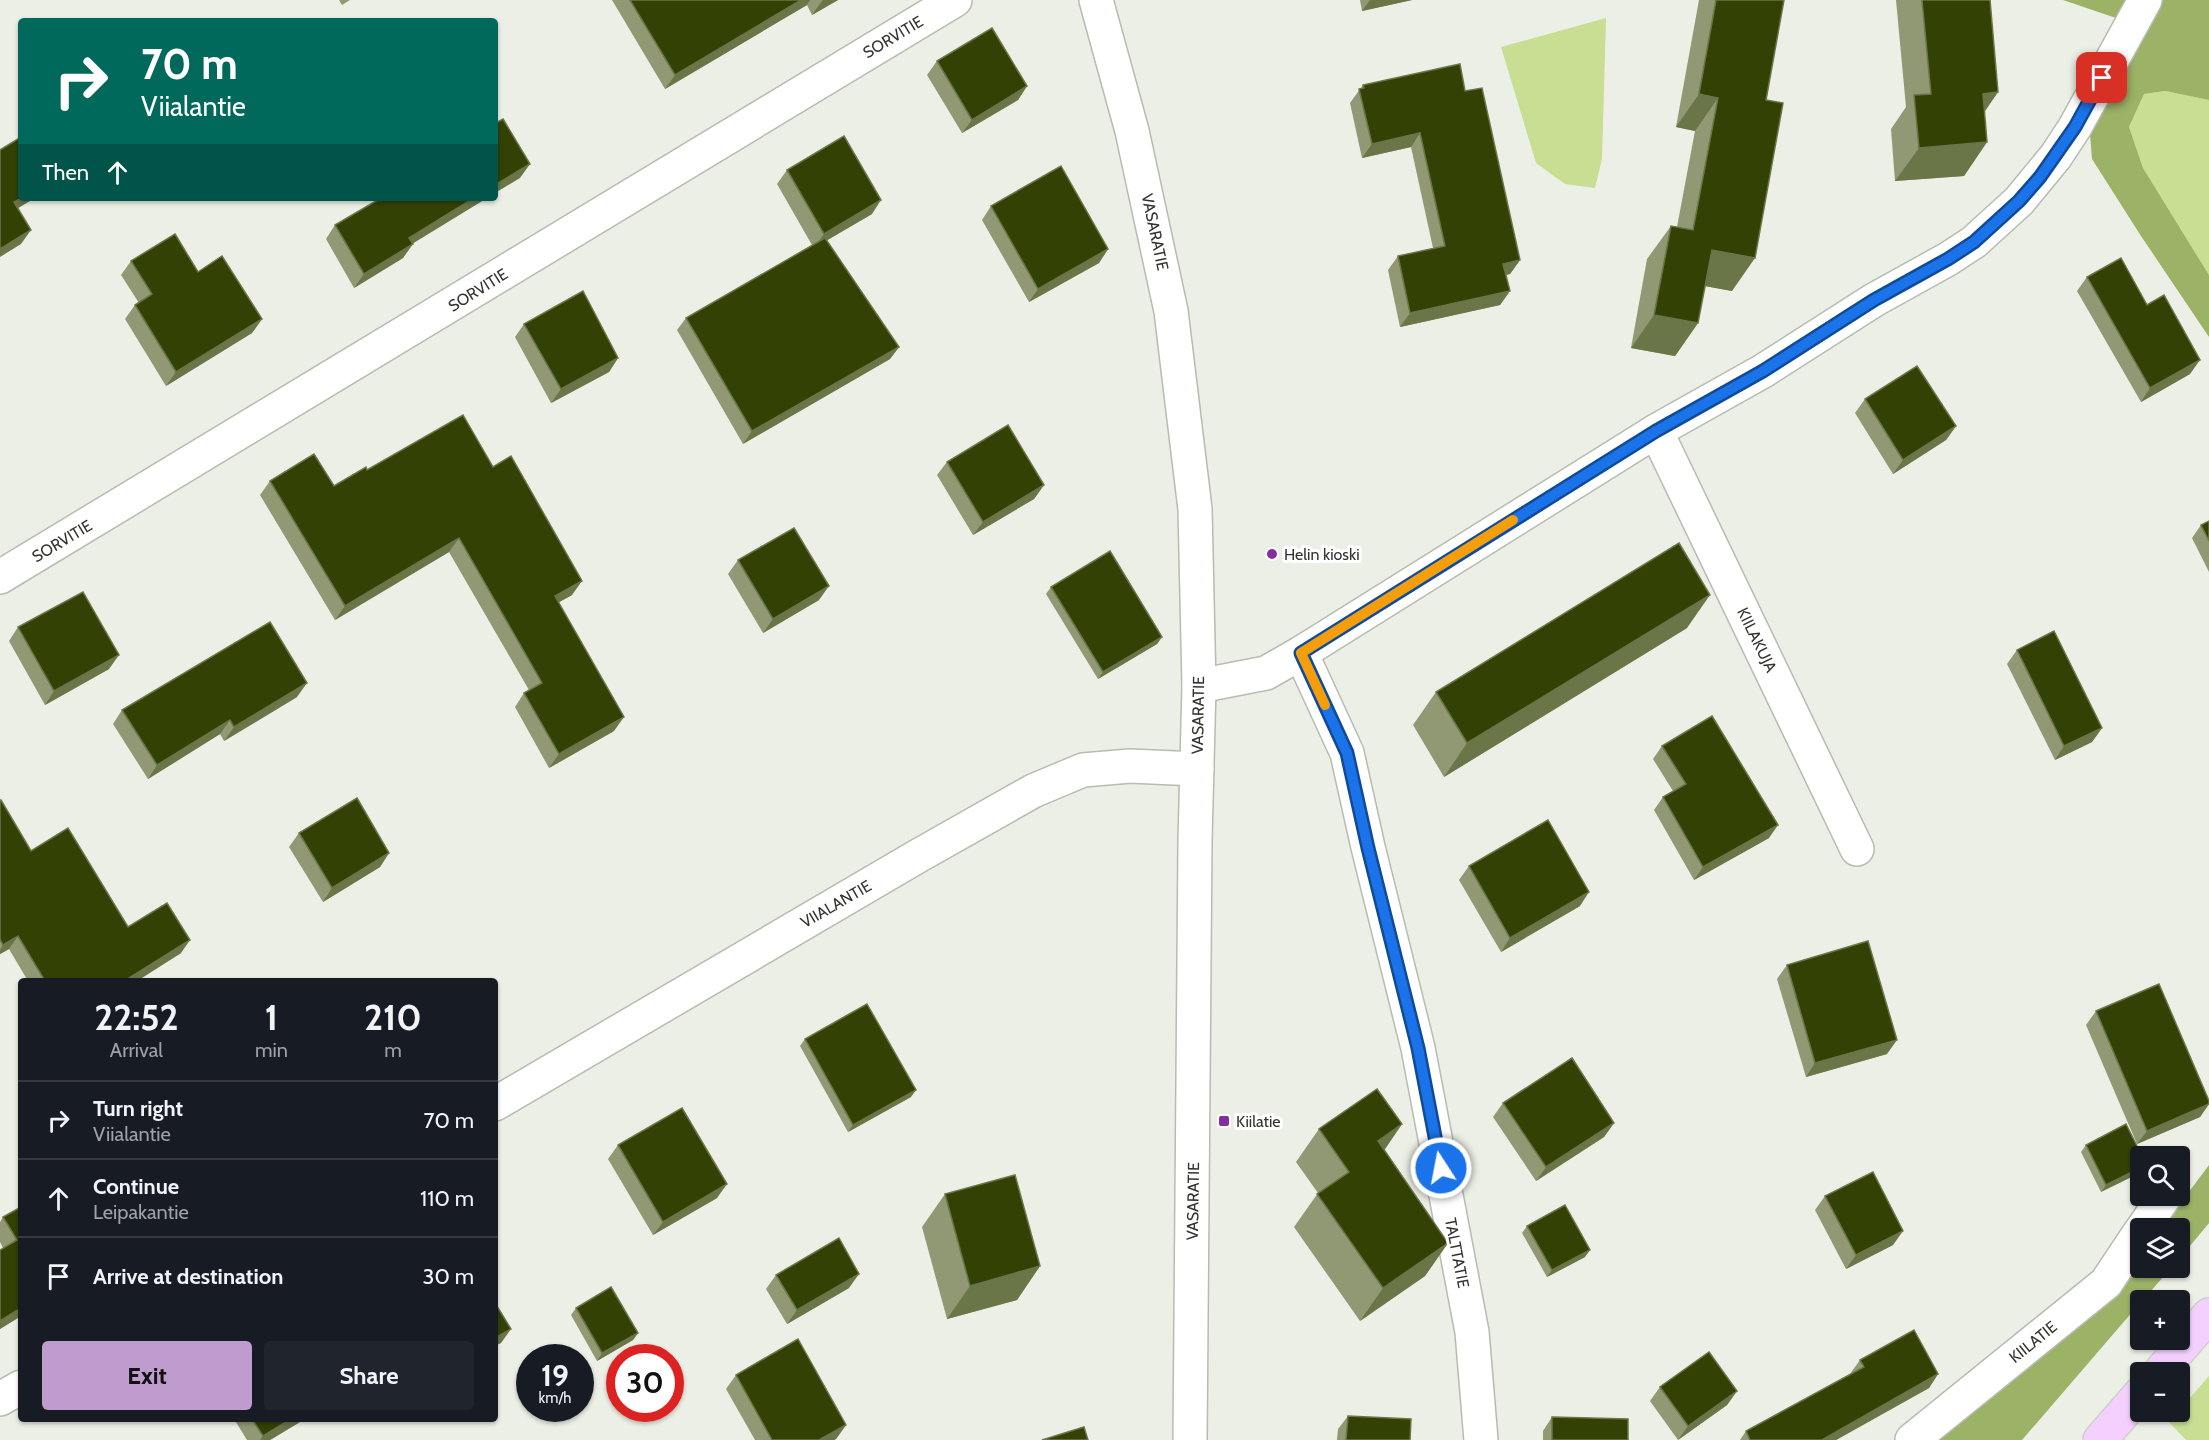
<!DOCTYPE html>
<html lang="en">
<head>
<meta charset="utf-8">
<style>
	:root { --surface:#171b24; --page:#20242c; --text:#f1f3f6; --muted:#9ea1a6; --line:#363941; --accent:#c09bce }
	body { margin:0; font-family:Cabin,sans-serif; background:var(--page); color:var(--text); height:100vh; display:flex; flex-direction:column; font-size:22px; white-space:nowrap }
	* { box-sizing:border-box; margin:0 }
	p { font-size:20px; color:var(--muted) }
	.icon { flex:none; width:33px; height:33px; fill:none; stroke:currentColor; stroke-width:2; stroke-linecap:round; stroke-linejoin:round }
	.map { position:relative; flex:1; overflow:hidden }
	.side { position:absolute; left:18px; top:978px; width:480px; height:444px; display:flex; flex-direction:column; background:var(--surface); border-radius:6px; box-shadow:0 2px 4px #0004 }
	.side>* { flex:none }
	.guide { position:absolute; left:18px; top:18px; width:480px; height:183px; border-radius:6px; box-shadow:0 2px 4px #0004; background:#00695c; color:#fff; overflow:hidden }
	.controls { position:absolute; left:2130px; top:1146px; display:grid; gap:12px }
	.controls a { display:grid; place-items:center; width:60px; height:60px; border-radius:6px; background:var(--surface); box-shadow:0 2px 4px #0004; font-size:30px }
	.speed { position:absolute; left:516px; top:1344px; display:flex; gap:12px; font-size:30px; font-weight:700; text-align:center }
	.speed>* { display:grid; place-content:center; width:78px; height:78px; border-radius:50%; background:var(--surface); box-shadow:0 2px 4px #0004; line-height:1 }
	.speed small { font-size:15px; font-weight:400 }
	.speed .limit { border:9px solid #d22; background:#fff; color:#111 }
	.pin { position:absolute; display:grid; place-items:center; width:51px; height:51px; color:#fff; margin:-26px; border-radius:12px; box-shadow:0 3px 9px #0006 }
	.me { position:absolute; width:66px; margin:-33px; rotate:349deg; stroke-linejoin:round; filter:drop-shadow(0 0 4px #0008) }
	.turn { display:flex; align-items:center; gap:21px; height:126px; padding:0 24px; font-size:27px }
	.turn .icon { width:78px; height:78px; stroke-width:2.5 }
	.turn b { display:block; font-size:42px; line-height:51px }
	.then { display:flex; align-items:center; height:57px; padding:0 24px; background:#0003; gap:12px; font-size:22px }
	.eta { display:flex; justify-content:space-evenly; align-items:center; height:102px; text-align:center }
	.eta b { font-size:36px; font-weight:700; line-height:42px }
	.primary-button { display:flex; gap:12px; margin-top:auto; padding:12px 24px }
	.primary-button a { flex:1; height:69px; border-radius:6px; background:var(--accent); color:#111; font-size:24px; font-weight:700; line-height:69px; text-align:center }
	.primary-button a+a { background:var(--page); color:var(--text) }
	ul { padding:0; list-style:none }
	li { display:flex; align-items:center; gap:18px; height:78px; padding:0 24px; border-top:2px solid var(--line) }
	li div { flex:1 }
	li b { display:block; font-size:22px }
	li em { font-style:normal }
	.map>svg:first-child { display:block }
</style>
</head>
<body>
<div class="map">
<svg width="2209" height="1440" viewBox="0 0 2209 1440">
	<rect width="100%" height="100%" fill="#ecefe5"/>
	<!-- green -->
	<g fill="#c7de93">
		<polygon points="1606,18 1602,159 1595,188 1565,184 1536,163 1501,47"/>
		<polygon points="2165,91 2209,100 2209,275 2143,168 2129,127 2144,94"/>
		<polygon points="2209,1376 2209,1440 2186,1440 2169,1422"/>
	</g>
	<!-- forest -->
	<g fill="#9cb267">
		<polygon points="2063,0 2130,0 2119,19"/>
		<polygon points="2160,0 2209,0 2209,100 2165,91 2144,94 2129,127 2143,168 2209,275 2209,337 2141,236 2092,159 2090,134 2149,13"/>
		<polygon points="2209,1165 2209,1223 2180,1258 2180,1228 2162,1228"/>
		<polygon points="2140,1260 2140,1268 2171,1268 2143,1300 2140,1300 2140,1303 2022,1440 1937,1440"/>
	</g>
	<g fill="none" stroke-linecap="round" stroke-linejoin="round">
		<defs>
			<g id="minor">
				<polyline points="1096,0 1132,131 1171,311 1195,509 1199,686 1195,841 1190,1440"/>
				<polyline points="1656,431 1857,849"/>
				<path d="M0,577C320,387 636,191 955,0"/>
				<polyline points="1301,653 1347,753 1368,847 1418,1048 1472,1332 1481,1440"/>
				<polyline points="1199,686 1266,673 1301,653 1656,431 1763,371 1874,300 1948,259 1974,242 2019,201 2056,156 2075,127 2145,0"/>
				<polyline points="495,1104 918,856 1033,791 1083,770 1130,766 1197,769"/>
				<polyline points="2143,1228 2165,1196"/>
				<polyline points="0,1399 21,1387"/>
				<polyline points="1912,1440 2106,1283 2140,1232"/>
			</g>
			<g id="major">
				<polyline points="2160,1372 2209,1315"/>
				<polyline points="2100,1440 2140,1394"/>
			</g>
		</defs>
		<!-- minor casing -->
		<use href="#minor" stroke="#b7bbb1" stroke-width="36"/>
		<!-- major casing -->
		<use href="#major" stroke="#cececd" stroke-width="36"/>
		<!-- minor -->
		<use href="#minor" stroke="#fff" stroke-width="33"/>
		<!-- major -->
		<use href="#major" stroke="#f4d0fe" stroke-width="33"/>
	</g>
	<!-- wall -->
	<g fill="#909874">
		<polygon points="339,0 350,0 342,5"/>
		<polygon points="612,0 838,0 812,15 807,5 665,89"/>
		<polygon points="1360,0 1412,0 1362,11"/>
		<polygon points="1699,0 1784,0 1732,291 1705,286 1698,323 1675,356 1631,348 1647,259 1671,226 1677,227 1695,131 1676,127"/>
		<polygon points="1896,0 1990,0 1998,92 1984,111 1987,142 1964,176 1895,181 1891,129 1906,107"/>
		<polygon points="937,61 1027,86 1018,100 962,133 927,75"/>
		<polygon points="1363,85 1465,91 1520,260 1510,274 1506,275 1510,291 1500,305 1400,327 1388,270 1398,256 1433,248 1411,147 1362,158 1350,103"/>
		<polygon points="787,170 872,214 827,240 899,347 890,359 743,444 677,330 686,318 812,245 777,184"/>
		<polygon points="381,198 487,198 412,243 403,258 354,288 326,239 335,225"/>
		<polygon points="991,206 1108,249 1099,263 1029,302 982,220"/>
		<polygon points="131,261 198,272 262,319 252,333 166,386 125,319 135,305 139,303 121,275"/>
		<polygon points="2087,277 2147,305 2190,374 2141,402 2077,291"/>
		<polygon points="524,324 618,358 609,372 551,403 515,337"/>
		<polygon points="1865,399 1956,426 1946,440 1893,474 1855,413"/>
		<polygon points="947,462 1044,485 1034,499 973,535 937,475"/>
		<polygon points="493,467 572,595 559,602 614,731 549,768 515,707 524,693 529,690 449,552 335,620 260,495 270,481 334,486 367,470"/>
		<polygon points="2209,521 2209,572 2192,538 2201,525"/>
		<polygon points="738,560 819,600 763,633 728,574"/>
		<polygon points="1051,587 1162,637 1157,644 1098,679 1046,594"/>
		<polygon points="18,627 109,669 45,705 9,641"/>
		<polygon points="1687,628 1444,777 1413,725 1436,692"/>
		<polygon points="2017,650 2102,728 2092,742 2055,760 2007,664"/>
		<polygon points="297,697 224,741 220,734 148,779 113,724 122,710"/>
		<polygon points="1662,746 1769,838 1694,880 1654,810 1663,797 1673,791 1653,759"/>
		<polygon points="0,800 31,851 128,927 181,953 137,981 28,981 9,949 0,954"/>
		<polygon points="299,833 389,853 380,867 323,902 289,847"/>
		<polygon points="1469,866 1580,906 1501,952 1459,880"/>
		<polygon points="1787,965 1887,1054 1806,1077 1777,979"/>
		<polygon points="2096,1011 2209,1101 2209,1104 2200,1117 2137,1144 2086,1025"/>
		<polygon points="805,1039 911,1097 848,1132 800,1046"/>
		<polygon points="1503,1103 1614,1123 1604,1137 1536,1181 1493,1117"/>
		<polygon points="1402,1124 1384,1150 1448,1243 1425,1276 1360,1321 1294,1227 1318,1193 1296,1162 1319,1129"/>
		<polygon points="618,1145 717,1198 653,1235 608,1159"/>
		<polygon points="2086,1145 2142,1156 2101,1192 2081,1152"/>
		<polygon points="945,1194 1040,1266 1017,1300 947,1319 922,1227"/>
		<polygon points="1825,1196 1893,1245 1846,1269 1815,1210"/>
		<polygon points="21,1207 21,1316 0,1329 3,1248 0,1242 0,1222 3,1217"/>
		<polygon points="1527,1226 1585,1257 1547,1277 1522,1233"/>
		<polygon points="776,1275 849,1288 787,1324 766,1289"/>
		<polygon points="576,1308 638,1333 633,1340 597,1361 571,1315"/>
		<polygon points="1860,1360 1938,1374 1929,1388 1836,1440 1740,1440 1746,1431 1850,1374"/>
		<polygon points="736,1375 846,1425 836,1439 834,1440 755,1440 726,1389"/>
		<polygon points="1660,1387 1737,1391 1727,1405 1678,1440 1650,1401"/>
		<polygon points="1348,1416 1410,1440 1337,1440 1338,1429"/>
		<polygon points="1552,1417 1628,1440 1543,1440 1543,1431"/>
		<polygon points="234,1419 305,1419 270,1440 247,1440"/>
	</g>
	<!-- shaded-wall -->
	<g fill="#6a7548">
		<polygon points="801,0 810,0 807,5 665,89 675,75"/>
		<polygon points="823,0 838,0 812,15 822,1"/>
		<polygon points="1370,0 1412,0 1362,11"/>
		<polygon points="1027,86 1018,100 962,133 972,120"/>
		<polygon points="1998,92 1975,126 1983,94"/>
		<polygon points="1699,94 1718,98 1695,131 1676,127"/>
		<polygon points="1420,133 1411,147 1362,158 1372,144"/>
		<polygon points="1987,142 1964,176 1895,181 1919,148"/>
		<polygon points="530,164 520,178 495,193 495,185"/>
		<polygon points="22,198 35,198 5,216 14,202"/>
		<polygon points="474,198 487,198 399,252 409,238"/>
		<polygon points="881,200 872,214 814,248 824,234"/>
		<polygon points="31,230 21,244 0,257 0,249"/>
		<polygon points="413,244 403,258 354,288 364,274"/>
		<polygon points="1108,249 1099,263 1029,302 1038,289"/>
		<polygon points="1712,250 1755,258 1732,291 1688,283"/>
		<polygon points="1520,260 1510,274 1494,278 1503,264"/>
		<polygon points="1510,291 1500,305 1400,327 1410,313"/>
		<polygon points="1654,315 1698,323 1675,356 1631,348"/>
		<polygon points="262,319 252,333 166,386 176,372"/>
		<polygon points="899,347 890,359 743,444 752,431"/>
		<polygon points="618,358 609,372 551,403 561,389"/>
		<polygon points="2200,360 2190,374 2141,402 2150,388"/>
		<polygon points="1956,426 1946,440 1893,474 1903,460"/>
		<polygon points="1044,485 1034,499 973,535 983,522"/>
		<polygon points="459,538 449,552 335,620 345,606"/>
		<polygon points="582,581 572,595 545,610 555,596"/>
		<polygon points="829,586 819,600 763,633 773,619"/>
		<polygon points="1710,595 1687,628 1444,777 1467,743"/>
		<polygon points="1162,637 1157,644 1098,679 1103,672"/>
		<polygon points="119,655 109,669 45,705 54,691"/>
		<polygon points="307,683 297,697 224,741 234,727"/>
		<polygon points="624,717 614,731 549,768 559,754"/>
		<polygon points="230,720 220,734 148,779 157,765"/>
		<polygon points="2102,728 2092,742 2055,760 2064,746"/>
		<polygon points="1778,825 1769,838 1694,880 1703,867"/>
		<polygon points="389,853 380,867 323,902 332,888"/>
		<polygon points="1589,892 1580,906 1501,952 1510,938"/>
		<polygon points="18,936 9,949 0,954 0,950 3,945"/>
		<polygon points="190,940 181,953 137,981 126,981"/>
		<polygon points="1897,1040 1887,1054 1806,1077 1815,1063"/>
		<polygon points="916,1090 911,1097 848,1132 853,1125"/>
		<polygon points="2209,1104 2200,1117 2137,1144 2147,1131"/>
		<polygon points="1614,1123 1604,1137 1536,1181 1546,1167"/>
		<polygon points="1402,1124 1379,1158 1378,1141"/>
		<polygon points="2140,1168 2140,1173 2101,1192 2106,1185"/>
		<polygon points="727,1184 717,1198 653,1235 663,1222"/>
		<polygon points="1903,1231 1893,1245 1846,1269 1856,1255"/>
		<polygon points="1448,1243 1425,1276 1360,1321 1383,1288"/>
		<polygon points="1590,1250 1585,1257 1547,1277 1552,1270"/>
		<polygon points="1040,1266 1017,1300 947,1319 970,1286"/>
		<polygon points="859,1274 849,1288 787,1324 797,1310"/>
		<polygon points="21,1308 21,1316 0,1329 0,1321"/>
		<polygon points="511,1329 501,1343 495,1346 495,1338"/>
		<polygon points="638,1333 633,1340 597,1361 602,1353"/>
		<polygon points="1938,1374 1929,1388 1836,1440 1822,1440"/>
		<polygon points="1737,1391 1727,1405 1678,1440 1688,1426"/>
		<polygon points="291,1419 305,1419 270,1440 260,1440 263,1436"/>
		<polygon points="846,1425 836,1439 834,1440 819,1440"/>
	</g>
	<!-- building -->
	<g fill="#334104" stroke="#6a7548" stroke-width="1.5">
		<polygon points="630,0 801,0 675,75"/>
		<polygon points="1716,0 1784,0 1766,100 1783,103 1755,258 1712,250 1698,323 1654,315 1671,226 1693,230 1718,98 1699,94"/>
		<polygon points="1922,0 1990,0 1998,92 1983,94 1987,142 1919,148 1914,95 1931,94"/>
		<polygon points="992,28 1027,86 972,120 937,61"/>
		<polygon points="1460,64 1465,91 1482,88 1520,260 1503,264 1510,291 1410,313 1398,256 1445,246 1420,133 1372,144 1359,89 1364,88 1363,85"/>
		<polygon points="503,119 530,164 495,185 495,122 496,123"/>
		<polygon points="844,136 881,200 824,234 787,170"/>
		<polygon points="21,137 21,198 22,198 14,202 31,230 0,249 0,150"/>
		<polygon points="1061,166 1108,249 1038,289 991,206"/>
		<polygon points="381,198 474,198 409,238 413,244 364,274 335,225"/>
		<polygon points="175,234 198,272 222,256 262,319 176,372 135,305 152,294 131,261"/>
		<polygon points="825,238 899,347 752,431 686,318"/>
		<polygon points="2121,258 2147,305 2164,295 2200,360 2150,388 2087,277"/>
		<polygon points="583,291 618,358 561,389 524,324"/>
		<polygon points="1917,366 1956,426 1903,460 1865,399"/>
		<polygon points="463,415 493,467 511,456 582,581 555,596 624,717 559,754 524,693 542,683 459,538 345,606 270,481 314,454 334,486 366,467 367,470"/>
		<polygon points="1008,425 1044,485 983,522 947,462"/>
		<polygon points="2209,521 2209,541 2201,525"/>
		<polygon points="794,528 829,586 773,619 738,560"/>
		<polygon points="1679,543 1710,595 1467,743 1436,692"/>
		<polygon points="1110,551 1162,637 1103,672 1051,587"/>
		<polygon points="83,592 119,655 54,691 18,627"/>
		<polygon points="270,622 307,683 234,727 230,720 157,765 122,710"/>
		<polygon points="2054,631 2102,728 2064,746 2017,650"/>
		<polygon points="1712,716 1778,825 1703,867 1663,797 1686,784 1662,746"/>
		<polygon points="357,798 389,853 332,888 299,833"/>
		<polygon points="0,800 1,800 31,851 68,828 128,927 167,903 190,940 126,980 126,981 45,981 18,936 3,945 0,939"/>
		<polygon points="1548,820 1589,892 1510,938 1469,866"/>
		<polygon points="1868,941 1897,1040 1815,1063 1787,965"/>
		<polygon points="2159,984 2209,1101 2209,1104 2147,1131 2096,1011"/>
		<polygon points="867,1004 916,1090 853,1125 805,1039"/>
		<polygon points="1572,1058 1614,1123 1546,1167 1503,1103"/>
		<polygon points="1377,1089 1402,1124 1378,1141 1448,1243 1383,1288 1317,1194 1349,1172 1319,1129"/>
		<polygon points="682,1108 727,1184 663,1222 618,1145"/>
		<polygon points="2126,1124 2142,1156 2140,1156 2140,1168 2106,1185 2086,1145"/>
		<polygon points="1873,1172 1903,1231 1856,1255 1825,1196"/>
		<polygon points="1015,1175 1040,1266 970,1286 945,1194"/>
		<polygon points="1565,1205 1590,1250 1552,1270 1527,1226"/>
		<polygon points="21,1207 21,1308 0,1321 0,1250 17,1240 3,1217"/>
		<polygon points="839,1238 859,1274 797,1310 776,1275"/>
		<polygon points="611,1287 638,1333 602,1353 576,1308"/>
		<polygon points="495,1303 511,1329 495,1338"/>
		<polygon points="1914,1330 1938,1374 1822,1440 1750,1440 1746,1431 1864,1367 1860,1360"/>
		<polygon points="798,1339 846,1425 819,1440 772,1440 736,1375"/>
		<polygon points="1709,1352 1737,1391 1688,1426 1660,1387"/>
		<polygon points="1348,1416 1411,1419 1410,1440 1346,1440"/>
		<polygon points="1552,1417 1628,1419 1628,1440 1552,1440"/>
		<polygon points="252,1419 291,1419 263,1436"/>
		<polygon points="1084,1427 1088,1440 1042,1440"/>
	</g>
	<g fill="none" stroke-linecap="round" stroke-linejoin="round">
		<defs>
			<polyline id="route" points="1441,1168 1418,1048 1368,848 1347,753 1301,653 1656,431 1763,371 1874,300 1948,259 1974,242 2019,201 2040,177 2075,127 2102,78"/>
		</defs>
		<!-- route casing -->
		<use href="#route" stroke="#114b97" stroke-width="15"/>
		<!-- route -->
		<use href="#route" stroke="#1a73e8" stroke-width="10"/>
		<!-- slow -->
		<polyline stroke="#f59e0b" stroke-width="10" points="1325,705 1301,653 1513,520"/>
	</g>
	<!-- markers -->
	<g fill="#852f9c" stroke="#fff" stroke-width="2">
		<circle cx="1272" cy="554" r="6"/>
		<rect x="1218" y="1115" width="12" height="12" rx="3"/>
	</g>
	<g text-anchor="middle" dominant-baseline="central" stroke-width="6" stroke-linejoin="round" paint-order="stroke">
		<!-- street labels -->
		<g font-size="16" fill="#333430" stroke="#fff">
			<text transform="translate(893 37) rotate(-31)">SORVITIE</text>
			<text transform="translate(1155 232) rotate(78)">VASARATIE</text>
			<text transform="translate(478 290) rotate(-32)">SORVITIE</text>
			<text transform="translate(62 541) rotate(-31)">SORVITIE</text>
			<text transform="translate(1757 640) rotate(64)">KIILAKUJA</text>
			<text transform="translate(1198 715) rotate(-89)">VASARATIE</text>
			<text transform="translate(836 904) rotate(-30)">VIIALANTIE</text>
			<text transform="translate(1193 1201) rotate(-89)">VASARATIE</text>
			<text transform="translate(1457 1253) rotate(79)">TALTTATIE</text>
			<text transform="translate(2033 1342) rotate(-39)">KIILATIE</text>
		</g>
		<!-- poi labels -->
		<g font-size="16" fill="#333430" stroke="#fff" text-anchor="start">
			<text x="1284" y="554">Helin kioski</text>
			<text x="1236" y="1121">Kiilatie</text>
		</g>
	</g>
</svg>
<div class="controls">
<a><svg class="icon" aria-label="search" viewBox="0 0 24 24"><circle cx="10" cy="10" r="6"/><path d="M15 15l6 6"/></svg></a>
<a><svg class="icon" aria-label="layers" viewBox="0 0 24 24"><path d="M12 4l9 5-9 5-9-5zM3 14l9 5 9-5"/></svg></a>
<a>+</a>
<a>−</a>
</div>
<div class="speed"><div>19<small>km/h</small></div><div class="limit">30</div></div>
<div class="pin" style="left:2102px;top:78px;background:#d93025"><svg class="icon" aria-label="arrive" viewBox="0 0 24 24"><path d="M6 21V4h12l-3 4 3 4H6"/></svg></div>
<svg class="me" style="left:1441px;top:1168px" viewBox="-20 -20 40 40"><circle r="17" fill="#1a73e8" stroke="#fff" stroke-width="3"/><path d="M0-11L8 9 0 5-8 9z" fill="#fff"/></svg>
<div class="guide">
<div class="turn"><svg class="icon" aria-label="right" viewBox="0 0 24 24"><path d="M7 20v-9h11M14 6l5 5-5 5"/></svg><div><b>70 m</b>Viialantie</div></div>
<div class="then">Then<svg class="icon" aria-label="ahead" viewBox="0 0 24 24"><path d="M12 20V5M6 11l6-6 6 6"/></svg></div>
</div>
<section class="side">
<div class="eta">
<div><b>22:52</b><p>Arrival</p></div>
<div><b>1</b><p>min</p></div>
<div><b>210</b><p>m</p></div>
</div>
<ul>
<li><svg class="icon" aria-label="right" viewBox="0 0 24 24"><path d="M7 20v-9h11M14 6l5 5-5 5"/></svg><div><b>Turn right</b><p>Viialantie</p></div><em>70 m</em></li>
<li><svg class="icon" aria-label="ahead" viewBox="0 0 24 24"><path d="M12 20V5M6 11l6-6 6 6"/></svg><div><b>Continue</b><p>Leipakantie</p></div><em>110 m</em></li>
<li><svg class="icon" aria-label="arrive" viewBox="0 0 24 24"><path d="M6 21V4h12l-3 4 3 4H6"/></svg><div><b>Arrive at destination</b></div><em>30 m</em></li>
</ul>
<div class="primary-button"><a>Exit</a><a>Share</a></div>
</section>
</div>
</body>
</html>
